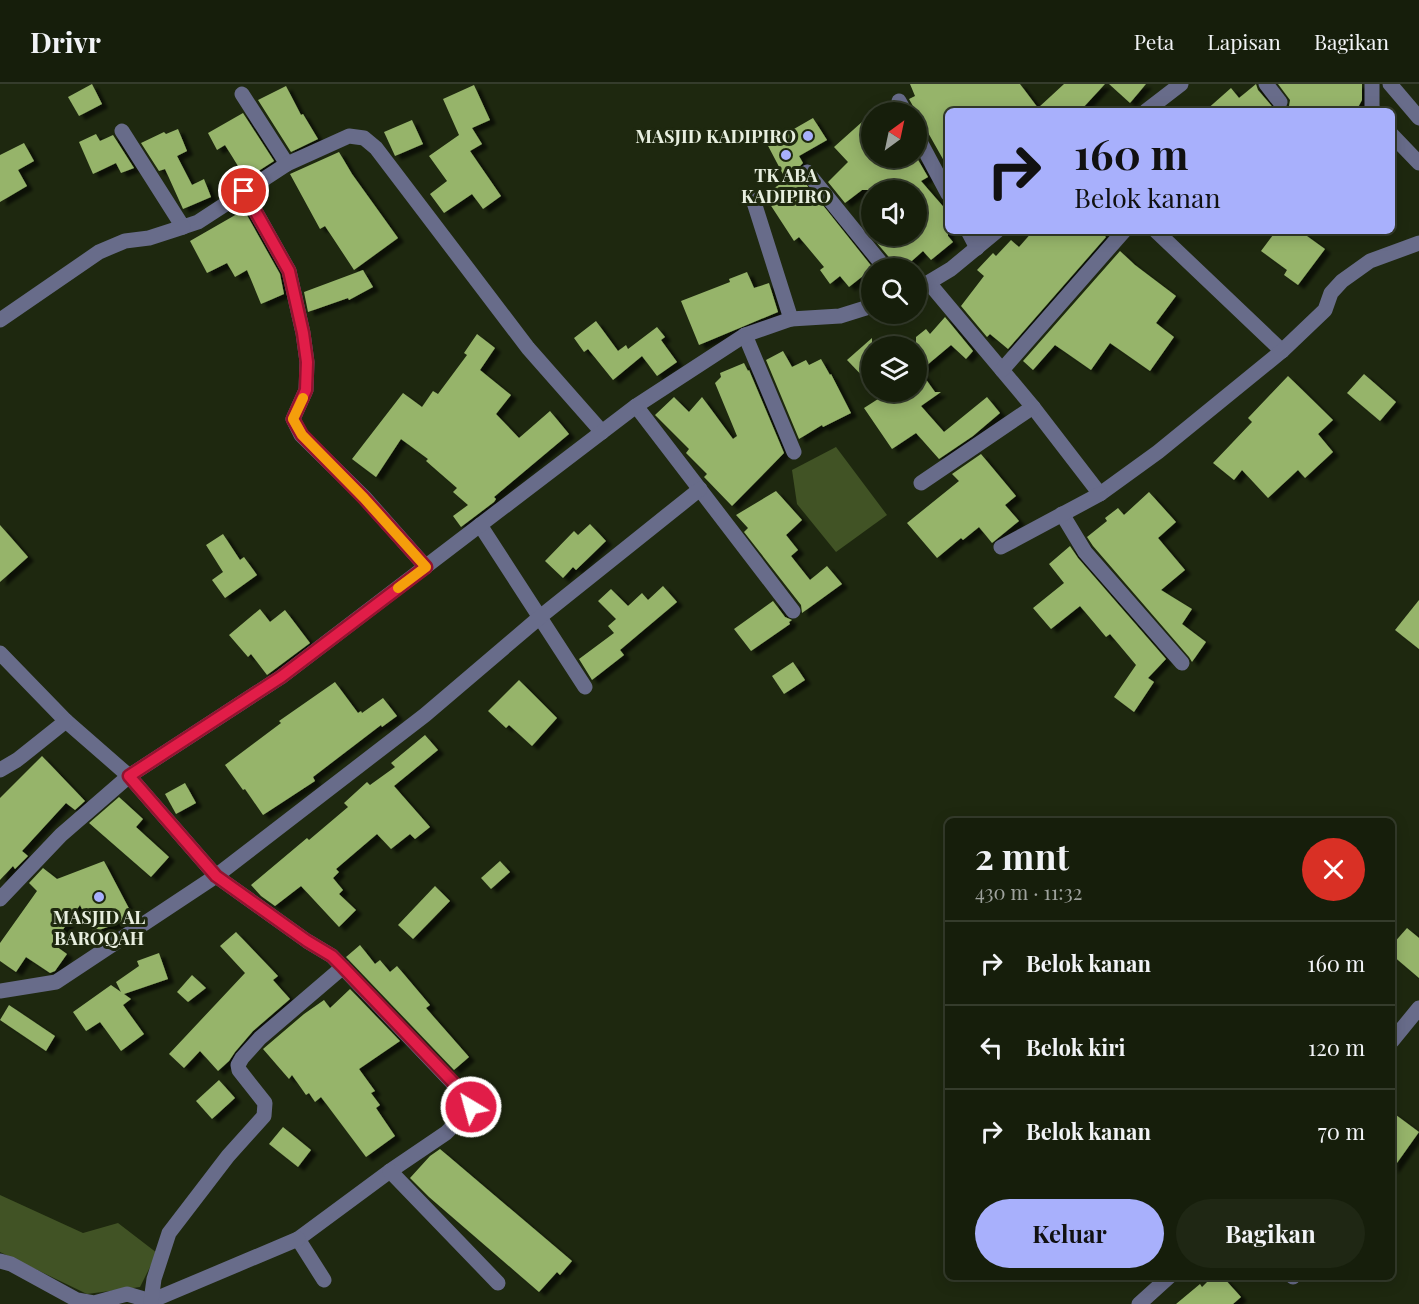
<!DOCTYPE html>
<html lang="id">
<head>
<meta charset="utf-8">
<style>
	:root { --surface:#161e0b; --page:#1f2714; --text:#f1f3f6; --muted:#9ea29d; --line:#353c2c; --accent:#a8b0fc }
	body { margin:0; font-family:"Playfair Display",serif; background:var(--page); color:var(--text); height:100vh; display:flex; flex-direction:column; font-size:22px; white-space:nowrap }
	* { box-sizing:border-box; margin:0 }
	p { font-size:20px; color:var(--muted) }
	.icon { flex:none; width:33px; height:33px; fill:none; stroke:currentColor; stroke-width:2; stroke-linecap:round; stroke-linejoin:round }
	.map { position:relative; flex:1; overflow:hidden }
	.side { position:absolute; left:945px; top:734px; width:450px; height:462px; display:flex; flex-direction:column; background:var(--surface); border-radius:9px; box-shadow:0 3px 15px #0003,0 0 0 2px var(--line) }
	.side>* { flex:none }
	.top-card { position:absolute; left:945px; top:24px; width:450px; height:126px; border-radius:9px; box-shadow:0 3px 15px #0003,0 0 0 2px var(--line); background:#a8b0fc; color:#111; overflow:hidden }
	.needle { width:39px; rotate:33deg }
	.fabs { position:absolute; left:861px; top:18px; display:grid; gap:12px }
	.fabs a { display:grid; place-items:center; width:66px; height:66px; border-radius:50%; background:var(--surface); box-shadow:0 3px 15px #0003,0 0 0 2px var(--line); font-size:30px }
	.pin { position:absolute; display:grid; place-items:center; width:51px; height:51px; color:#fff; margin:-26px; border:3px solid #fff; border-radius:50%; box-shadow:0 2px 6px #0007 }
	.me { position:absolute; width:66px; margin:-33px; rotate:323deg; stroke-linejoin:round; filter:drop-shadow(0 0 4px #0008) }
	.turn { display:flex; align-items:center; gap:21px; height:126px; padding:0 30px; font-size:27px }
	.turn .icon { width:78px; height:78px; stroke-width:2.5 }
	.turn b { display:block; font-size:42px; line-height:51px }
	.round { display:grid; place-items:center; flex:none; width:63px; height:63px; border-radius:32px; background:var(--page) }
	.summary { display:flex; align-items:center; justify-content:space-between; height:102px; padding:0 30px }
	h1 { font-size:36px; font-weight:700; line-height:45px }
	.action { display:flex; gap:12px; margin-top:auto; padding:12px 30px }
	.action a { flex:1; height:69px; border-radius:36px; background:var(--accent); color:#111; font-size:24px; font-weight:700; line-height:69px; text-align:center }
	.action a+a { background:var(--page); color:var(--text) }
	ul { padding:0; list-style:none }
	li { display:flex; align-items:center; gap:18px; height:84px; padding:0 30px; border-top:2px solid var(--line) }
	li div { flex:1 }
	li b { display:block; font-size:22px }
	li em { font-style:normal }
	header { display:flex; align-items:center; gap:36px; box-sizing:border-box; height:84px; padding:0 30px; background:var(--surface); border-bottom:2px solid var(--line) }
	header strong { font-size:28px }
	nav { display:flex; gap:33px; margin-inline-start:auto; font-size:21px }
	.map>svg:first-child { display:block }
</style>
</head>
<body>
<header>
<strong>Drivr</strong>
<nav><a>Peta</a><a>Lapisan</a><a>Bagikan</a></nav>
</header>
<div class="map">
<svg width="1419" height="1220" viewBox="0 0 1419 1220">
	<defs>
		<filter id="shadow"><feDropShadow dx="6" dy="4" stdDeviation="1.5" flood-color="#0009"/></filter>
	</defs>
	<rect width="100%" height="100%" fill="#1e280f"/>
	<!-- green -->
	<g fill="#415325">
		<polygon points="836,363 887,431 836,468 797,420 792,386"/>
		<polygon points="0,1111 83,1149 118,1139 157,1169 140,1203 87,1210 0,1168"/>
	</g>
	<!-- building -->
	<g fill="#96b46b" filter="url(#shadow)">
		<polygon points="92,0 102,20 79,32 68,13"/>
		<polygon points="910,0 1020,0 1038,24 1064,0 1105,0 1080,27 948,27 948,84 909,15 915,12"/>
		<polygon points="1109,0 1146,0 1130,19"/>
		<polygon points="1256,0 1258,6 1276,27 1205,27 1231,4 1239,14"/>
		<polygon points="1278,0 1362,0 1362,16 1356,27 1283,27 1289,22 1290,16"/>
		<polygon points="474,1 490,36 472,44 482,60 470,67 501,112 483,125 472,110 444,129 430,110 447,97 429,72 459,51 443,15"/>
		<polygon points="286,2 301,31 303,30 318,55 291,68 258,16"/>
		<polygon points="243,29 274,77 246,95 225,61 217,66 208,49"/>
		<polygon points="872,29 872,74 917,74 928,93 921,97 948,128 948,152 953,158 931,176 923,167 904,184 894,184 893,178 871,152 916,152 916,106 862,106 845,119 828,98 848,78 834,63"/>
		<polygon points="813,34 827,56 799,72 803,79 798,84 798,90 873,184 849,203 840,192 830,200 820,186 824,183 799,153 794,157 764,111 786,96 766,58 787,48 787,49"/>
		<polygon points="412,36 423,60 395,72 384,48"/>
		<polygon points="178,45 187,67 177,72 192,101 204,95 211,113 183,125 165,85 159,87 141,59 164,48 166,50"/>
		<polygon points="96,50 100,57 113,51 134,84 121,89 116,79 93,90 79,58"/>
		<polygon points="24,59 34,77 18,86 27,102 0,118 0,71"/>
		<polygon points="339,68 352,90 398,154 354,186 325,142 320,145 290,90"/>
		<polygon points="244,126 280,190 284,210 261,220 247,186 235,193 227,179 207,189 190,157"/>
		<polygon points="1033,147 1100,147 1106,153 1008,265 990,250 987,253 961,222 984,192 977,186 993,169 996,172 1011,156 1019,163"/>
		<polygon points="1276,147 1300,147 1325,165 1298,201 1284,191 1287,186 1261,167"/>
		<polygon points="1120,167 1135,181 1176,212 1156,239 1174,253 1150,287 1110,259 1091,286 1055,261 1033,286 1023,277"/>
		<polygon points="363,186 373,203 349,216 348,214 308,228 304,208"/>
		<polygon points="747,188 754,204 769,199 778,228 699,261 681,217 730,198 729,195"/>
		<polygon points="945,233 973,267 966,275 951,261 920,287 935,308 941,308 921,322 944,348 987,313 1000,329 973,352 939,375 916,349 892,365 864,324 889,308 916,308 916,253 926,245 930,250"/>
		<polygon points="596,237 618,267 626,261 628,265 657,243 665,253 661,256 677,278 657,292 642,272 613,296 588,265 584,268 574,254"/>
		<polygon points="477,250 495,264 480,286 511,311 496,330 519,354 550,327 569,350 494,413 496,415 494,418 461,443 453,432 468,421 453,408 457,404 426,377 428,375 401,355 376,393 352,375 403,309 422,323 433,307 438,310 467,271 464,269"/>
		<polygon points="872,254 872,302 847,276"/>
		<polygon points="783,267 792,283 806,276 809,281 821,275 830,291 831,290 851,329 823,343 822,341 799,355 766,276"/>
		<polygon points="744,279 748,287 749,286 784,369 732,422 704,393 707,390 686,369 689,365 655,331 674,313 689,328 702,313 733,355 737,352 715,299 721,293 720,289"/>
		<polygon points="1364,290 1396,318 1380,337 1347,309"/>
		<polygon points="1288,292 1333,336 1318,350 1333,368 1305,394 1298,386 1268,414 1242,386 1234,396 1213,379 1252,338 1248,334"/>
		<polygon points="981,370 1016,412 1005,421 1019,437 992,459 979,443 963,456 961,454 937,474 907,439 959,397 952,390"/>
		<polygon points="776,407 802,436 786,451 798,466 791,472 810,496 827,482 842,500 802,529 801,521 744,448 748,444 736,431"/>
		<polygon points="1149,408 1176,438 1158,454 1185,486 1161,506 1192,525 1182,540 1206,558 1192,578 1189,573 1093,462 1087,453 1107,437 1105,434 1118,424 1124,431"/>
		<polygon points="590,440 606,457 576,486 573,483 563,494 545,477 574,447 578,451"/>
		<polygon points="0,441 28,473 0,498"/>
		<polygon points="223,450 240,476 244,473 257,491 225,514 212,496 223,488 206,461"/>
		<polygon points="1070,462 1078,474 1166,575 1148,594 1154,598 1134,628 1114,613 1136,581 1110,550 1106,553 1080,522 1051,545 1033,524 1064,499 1049,480"/>
		<polygon points="663,502 677,518 620,566 624,571 592,596 579,575 614,549 608,542 616,535 598,517 611,505 628,522 642,509 648,516"/>
		<polygon points="1419,516 1419,565 1395,546"/>
		<polygon points="773,517 785,533 792,536 789,538 790,540 751,567 734,545"/>
		<polygon points="260,525 270,538 285,526 310,559 267,591 251,570 248,573 229,551"/>
		<polygon points="793,578 805,596 784,610 772,592"/>
		<polygon points="519,596 557,634 532,662 509,641 506,644 488,627"/>
		<polygon points="335,598 358,629 361,627 362,629 383,614 397,632 382,643 381,641 313,693 315,697 263,731 245,705 243,706 225,681 281,639 279,637"/>
		<polygon points="425,651 438,666 394,702 430,743 415,755 410,750 391,765 377,750 336,785 339,788 333,794 343,806 339,810 356,826 339,843 301,802 275,822 261,812 251,801 307,754 309,756 348,723 344,719 367,698 370,701 395,683 391,679"/>
		<polygon points="42,672 85,717 75,726 66,719 22,767 28,772 15,785 13,782 0,796 0,714"/>
		<polygon points="185,699 196,719 176,730 165,710"/>
		<polygon points="119,713 143,735 136,743 169,773 151,793 89,739"/>
		<polygon points="104,777 134,834 93,848 80,821 53,860 67,870 55,887 50,889 26,873 16,888 0,877 0,859 37,807 29,799 43,784 57,795"/>
		<polygon points="500,777 510,788 491,805 481,794"/>
		<polygon points="435,802 450,817 413,855 398,841"/>
		<polygon points="1407,844 1419,854 1419,894 1392,871 1392,861"/>
		<polygon points="236,848 278,892 273,896 290,915 253,947 235,968 229,977 218,987 200,967 184,984 169,970 245,889 220,862"/>
		<polygon points="360,861 375,880 380,876 390,888 397,882 430,921 426,924 469,973 454,986 346,873"/>
		<polygon points="159,869 168,895 124,910 131,915 123,921 144,950 121,967 100,938 86,947 73,928 111,901 121,908 116,898 139,882 137,877"/>
		<polygon points="192,891 206,904 188,918 177,908"/>
		<polygon points="350,905 400,957 359,985 375,1007 371,1009 380,1021 376,1024 395,1052 366,1073 321,1013 315,1018 309,1009 306,1011 292,991 289,995 263,965 304,930 324,916 330,924"/>
		<polygon points="9,921 55,952 46,967 0,936"/>
		<polygon points="219,996 235,1014 212,1035 196,1017"/>
		<polygon points="1392,1028 1419,1048 1392,1086"/>
		<polygon points="283,1043 311,1066 298,1083 269,1060"/>
		<polygon points="440,1065 572,1177 560,1191 557,1188 539,1208 429,1113 410,1094 430,1072"/>
		<polygon points="1213,1192 1222,1192 1241,1213 1233,1220 1176,1220 1200,1200 1202,1203"/>
	</g>
	<g fill="none" stroke-linecap="round" stroke-linejoin="round">
		<!-- minor -->
		<g stroke="#686c8a" stroke-width="15">
			<polyline points="1266,0 1280,18"/>
			<polyline points="1372,0 1372,23 1374,27"/>
			<polyline points="1390,0 1419,34"/>
			<polyline points="242,10 287,80"/>
			<polyline points="899,17 905,28"/>
			<polyline points="1146,27 1181,0"/>
			<polyline points="122,47 183,143 198,138 287,80 349,52 364,54 376,64 528,264 602,348"/>
			<polyline points="916,50 948,110"/>
			<polyline points="1392,51 1419,79"/>
			<polyline points="807,88 885,184"/>
			<polyline points="244,107 289,187 303,249 307,278 306,306 293,335 301,351 364,413 426,483"/>
			<polyline points="752,112 791,235"/>
			<polyline points="968,147 977,164"/>
			<polyline points="1156,147 1282,267"/>
			<polyline points="929,199 1033,323 1100,410 1158,368 1282,267 1325,226 1331,209 1342,197 1370,177 1419,159"/>
			<polyline points="916,206 951,185 997,147"/>
			<polyline points="0,236 99,168 125,157 149,154 183,143"/>
			<polyline points="745,251 794,368"/>
			<polyline points="1002,286 1124,147"/>
			<polyline points="636,322 793,527"/>
			<polyline points="921,399 1033,323"/>
			<polyline points="1062,430 1085,468 1182,579"/>
			<polyline points="480,441 585,603"/>
			<polyline points="1001,463 1100,410"/>
			<polyline points="0,569 66,637 129,692 216,792 307,857 332,872 469,1016 471,1020 469,1026 446,1049 390,1087 298,1155 324,1196"/>
			<polyline points="0,686 17,676 66,637"/>
			<polyline points="0,815 61,751 129,692 281,593 636,322 745,251 791,235 840,232 872,222"/>
			<polyline points="0,907 56,898 216,792 425,631 540,533 700,405"/>
			<polyline points="1392,957 1419,924"/>
			<polyline points="390,1087 498,1199"/>
			<polyline points="0,1177 11,1180 77,1216 94,1219 127,1210 151,1217 298,1155"/>
			<polyline points="1292,1192 1293,1193"/>
			<polyline points="151,1217 154,1195 169,1149 228,1072 264,1032 265,1019 239,986 238,981 242,974 260,954 343,883"/>
			<polyline points="1139,1220 1170,1192"/>
		</g>
	</g>
	<g fill="none" stroke-linecap="round" stroke-linejoin="round">
		<defs>
			<polyline id="route" points="244,107 289,187 303,249 307,278 306,306 293,335 302,351 364,414 426,483 281,593 129,692 216,792 307,857 332,872 343,883 470,1016 471,1023"/>
		</defs>
		<!-- route casing -->
		<use href="#route" stroke="#92132f" stroke-width="15"/>
		<!-- route -->
		<use href="#route" stroke="#e11d48" stroke-width="10"/>
		<!-- slow -->
		<polyline stroke="#f59e0b" stroke-width="10" points="303,314 293,335 302,351 364,414 426,483 398,504"/>
	</g>
	<!-- markers -->
	<g fill="#a8b0fc" stroke="#1e280f" stroke-width="2">
		<circle cx="808" cy="52" r="6"/>
		<circle cx="786" cy="71" r="6"/>
		<circle cx="99" cy="813" r="6"/>
	</g>
	<g text-anchor="middle" dominant-baseline="central" stroke-width="6" stroke-linejoin="round" paint-order="stroke">
		<!-- poi labels -->
		<g font-size="18" font-weight="bold" fill="#e7eedf" stroke="#1e280f">
			<text x="796" y="52" text-anchor="end">MASJID KADIPIRO</text>
			<text x="786" y="91">TK ABA<tspan x="786" dy="21">KADIPIRO</tspan></text>
			<text x="99" y="833">MASJID AL<tspan x="99" dy="21">BAROQAH</tspan></text>
		</g>
	</g>
</svg>
<div class="fabs">
<a><svg class="needle" viewBox="-14 -14 28 28"><path d="M0-13l5 13h-10z" fill="#e53935"/><path d="M0 13l5-13h-10z" fill="#9ea29d"/></svg></a>
<a><svg class="icon" aria-label="sound" viewBox="0 0 24 24"><path d="M4 9h4l5-4v14l-5-4H4zM17 9q2 3 0 6"/></svg></a>
<a><svg class="icon" aria-label="search" viewBox="0 0 24 24"><circle cx="10" cy="10" r="6"/><path d="M15 15l6 6"/></svg></a>
<a><svg class="icon" aria-label="layers" viewBox="0 0 24 24"><path d="M12 4l9 5-9 5-9-5zM3 14l9 5 9-5"/></svg></a>
</div>
<div class="pin" style="left:244px;top:107px;background:#d93025"><svg class="icon" aria-label="arrive" viewBox="0 0 24 24"><path d="M6 21V4h12l-3 4 3 4H6"/></svg></div>
<svg class="me" style="left:471px;top:1023px" viewBox="-20 -20 40 40"><circle r="17" fill="#e11d48" stroke="#fff" stroke-width="3"/><path d="M0-11L8 9 0 5-8 9z" fill="#fff"/></svg>
<div class="top-card">
<div class="turn"><svg class="icon" aria-label="right" viewBox="0 0 24 24"><path d="M7 20v-9h11M14 6l5 5-5 5"/></svg><div><b>160 m</b>Belok kanan</div></div>
</div>
<section class="side">
<div class="summary"><div><h1>2 mnt</h1><p>430 m · 11:32</p></div><a class="round" style="background:#d93025;color:#fff"><svg class="icon" aria-label="close" viewBox="0 0 24 24"><path d="M6 6l12 12M18 6L6 18"/></svg></a></div>
<ul>
<li><svg class="icon" aria-label="right" viewBox="0 0 24 24"><path d="M7 20v-9h11M14 6l5 5-5 5"/></svg><div><b>Belok kanan</b></div><em>160 m</em></li>
<li><svg class="icon" aria-label="left" viewBox="0 0 24 24"><path d="M17 20v-9H6M10 6l-5 5 5 5"/></svg><div><b>Belok kiri</b></div><em>120 m</em></li>
<li><svg class="icon" aria-label="right" viewBox="0 0 24 24"><path d="M7 20v-9h11M14 6l5 5-5 5"/></svg><div><b>Belok kanan</b></div><em>70 m</em></li>
</ul>
<div class="action"><a>Keluar</a><a>Bagikan</a></div>
</section>
</div>
</body>
</html>
